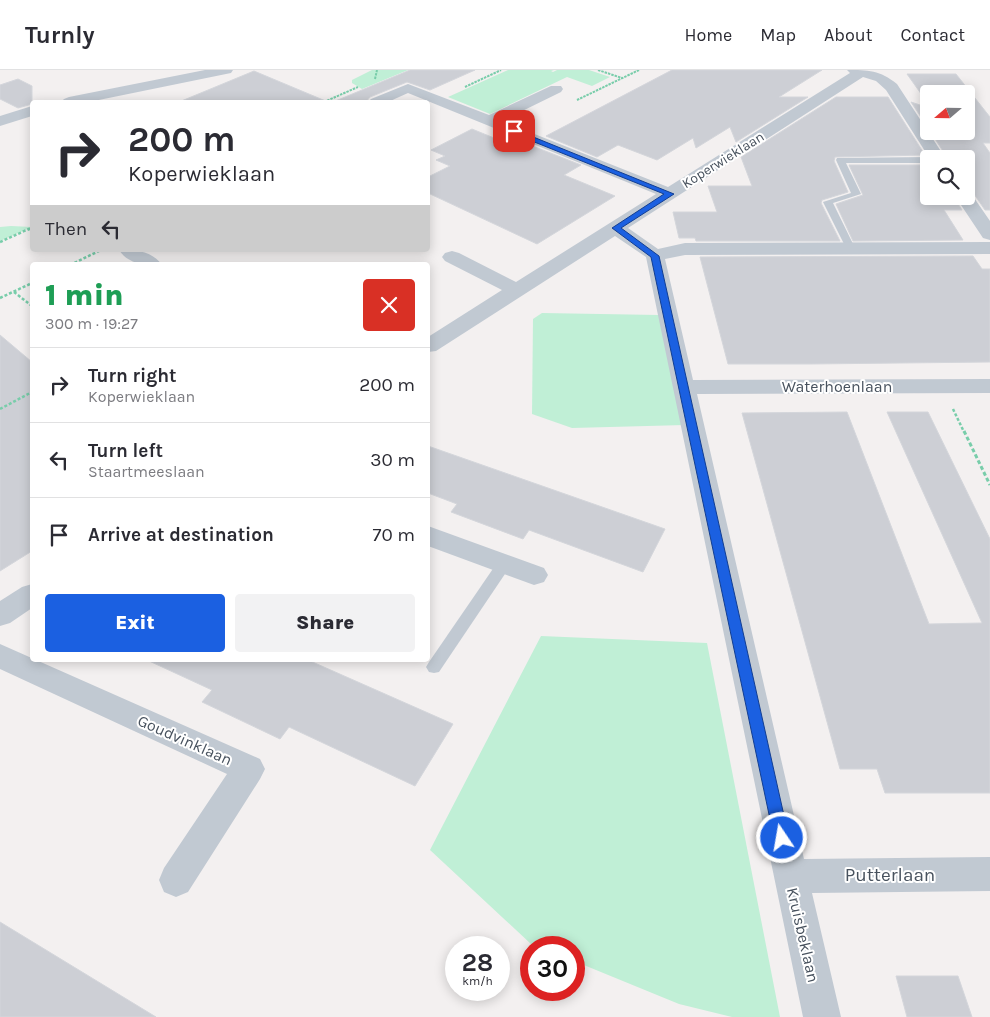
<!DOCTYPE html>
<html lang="en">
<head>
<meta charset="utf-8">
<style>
	:root { --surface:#fff; --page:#f2f2f3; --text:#2b2b33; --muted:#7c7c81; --line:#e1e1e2; --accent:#1b60e1 }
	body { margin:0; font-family:Karla,sans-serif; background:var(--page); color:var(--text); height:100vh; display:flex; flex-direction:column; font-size:19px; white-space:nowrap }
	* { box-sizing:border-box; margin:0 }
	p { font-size:16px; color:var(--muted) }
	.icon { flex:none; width:28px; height:28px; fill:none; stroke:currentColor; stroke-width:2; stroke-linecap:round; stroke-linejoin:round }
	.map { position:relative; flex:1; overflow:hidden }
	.details { position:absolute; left:30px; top:192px; width:400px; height:400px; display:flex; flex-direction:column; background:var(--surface); border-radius:5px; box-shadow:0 2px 12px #0003 }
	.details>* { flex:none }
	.top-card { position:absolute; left:30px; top:30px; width:400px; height:152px; border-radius:5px; box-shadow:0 2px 12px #0003; background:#fff; color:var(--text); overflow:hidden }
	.needle { width:32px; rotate:250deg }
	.fabs { position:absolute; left:920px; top:15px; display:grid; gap:10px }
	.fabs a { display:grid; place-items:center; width:55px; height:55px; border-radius:5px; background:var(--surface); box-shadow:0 2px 12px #0003; font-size:25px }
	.speed { position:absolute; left:445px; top:866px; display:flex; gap:10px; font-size:25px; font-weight:700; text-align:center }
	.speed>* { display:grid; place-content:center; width:65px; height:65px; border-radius:50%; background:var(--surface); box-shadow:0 2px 12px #0003; line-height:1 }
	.speed small { font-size:12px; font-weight:400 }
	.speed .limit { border:8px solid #d22; background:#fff; color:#111 }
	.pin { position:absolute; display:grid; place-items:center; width:42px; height:42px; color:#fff; margin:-21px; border-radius:10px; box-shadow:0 2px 8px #0006 }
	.me { position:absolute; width:55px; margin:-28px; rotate:348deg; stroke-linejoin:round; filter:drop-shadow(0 0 4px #0008) }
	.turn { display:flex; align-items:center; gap:18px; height:105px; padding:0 15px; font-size:22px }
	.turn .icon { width:65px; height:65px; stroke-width:2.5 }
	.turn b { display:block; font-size:35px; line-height:42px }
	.then { display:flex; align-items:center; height:48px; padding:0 15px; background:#0003; gap:10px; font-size:19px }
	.round { display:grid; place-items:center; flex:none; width:52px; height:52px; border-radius:5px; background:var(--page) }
	.headline { display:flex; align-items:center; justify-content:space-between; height:85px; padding:0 15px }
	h1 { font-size:30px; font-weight:800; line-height:38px; color:#1e9e55 }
	.primary-button { display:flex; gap:10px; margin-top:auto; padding:10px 15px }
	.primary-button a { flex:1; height:58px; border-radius:5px; background:var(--accent); color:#fff; font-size:20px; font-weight:800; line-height:58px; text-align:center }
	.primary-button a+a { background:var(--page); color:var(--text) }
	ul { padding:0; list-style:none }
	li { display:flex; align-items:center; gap:15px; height:75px; padding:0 15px; border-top:1px solid var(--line) }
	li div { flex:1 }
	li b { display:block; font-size:19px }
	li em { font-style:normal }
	header { display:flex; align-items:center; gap:30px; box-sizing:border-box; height:70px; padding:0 25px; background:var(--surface); border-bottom:1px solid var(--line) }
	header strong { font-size:24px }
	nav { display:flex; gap:28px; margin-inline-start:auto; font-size:18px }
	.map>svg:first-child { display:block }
</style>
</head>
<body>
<header>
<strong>Turnly</strong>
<nav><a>Home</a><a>Map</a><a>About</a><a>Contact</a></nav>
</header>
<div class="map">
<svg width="990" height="947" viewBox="0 0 990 947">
	<rect width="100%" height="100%" fill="#f3f0f0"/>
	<!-- green -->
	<g fill="#c0efd6">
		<polygon points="372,0 408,0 362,19 352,13 352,10"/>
		<polygon points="508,0 554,0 551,1 553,2 557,0 589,0 610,7 592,16 567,7 490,44 448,27"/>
		<polygon points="11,156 32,157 0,171 0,157"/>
		<polygon points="542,243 659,245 685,355 572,358 532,344 533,249"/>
		<polygon points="541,566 707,573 780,947 732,947 679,934 574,891 574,878 540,877 531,874 430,780"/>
	</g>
	<!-- building -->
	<g fill="#cdcfd5" stroke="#d4d6db">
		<polygon points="410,0 475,0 430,20 407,12 370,27 366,32 333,32"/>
		<polygon points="672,0 822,0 779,27 808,27 736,72 730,57 696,78 693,68 657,90 618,75 597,87 546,66"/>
		<polygon points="254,1 328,32 179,32"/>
		<polygon points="907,4 956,4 990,47 990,73 983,73 990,83 990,140 985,140 972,121 966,119 966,89 948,89 930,61 966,61 966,24 929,24 929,35"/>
		<polygon points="18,9 32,16 32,34 18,38 0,29 0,15"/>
		<polygon points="836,27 888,27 925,85 835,87 834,91 848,122 822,130 821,133 840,171 696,171 695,168 679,168 673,142 717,142 708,116 752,116 741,87"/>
		<polygon points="911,32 929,38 929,59"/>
		<polygon points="472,59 521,79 530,75 581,95 564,105 615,126 537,174 428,123 428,107 450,96 436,90 445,86 431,80"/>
		<polygon points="849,95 929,95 929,126 953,126 962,140 944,140 963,170 853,171 836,134 863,125"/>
		<polygon points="973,186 982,199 990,199 990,292 811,294 728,294 700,187"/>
		<polygon points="0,265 32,292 32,481 0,501"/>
		<polygon points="847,342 929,554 982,553 887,342 928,342 990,469 990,723 885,723 877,699 840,699 742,343"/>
		<polygon points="428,376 665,459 643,502 529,460 523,469 451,442 457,434 428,423"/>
		<polygon points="147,590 308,590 453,654 415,716 289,657 280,669 202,632 212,620"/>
		<polygon points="0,852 156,947 0,947"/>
		<polygon points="896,906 958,906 972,947 907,947"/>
	</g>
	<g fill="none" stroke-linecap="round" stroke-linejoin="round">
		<!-- path-far2 -->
		<g stroke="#78cdaa" stroke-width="2" stroke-dasharray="2.5 1" stroke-linecap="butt">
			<polyline points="598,0 622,8"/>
			<polyline points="375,9 377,0"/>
			<polyline points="465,17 501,0"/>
			<polyline points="577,30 639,0"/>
			<polyline points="324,32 358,17"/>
			<polyline points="28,160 32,158"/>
		</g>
		<!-- path-far1 -->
		<g stroke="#78cdaa" stroke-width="2.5" stroke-dasharray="3 2" stroke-linecap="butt">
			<polyline points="0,172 31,158"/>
			<polyline points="70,195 101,180"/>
			<polyline points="14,222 32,236"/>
			<polyline points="0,228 32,213"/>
			<polyline points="0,339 32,322"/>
			<polyline points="953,339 964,362"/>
		</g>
		<!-- path -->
		<polyline stroke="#78cdaa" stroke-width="3" stroke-dasharray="4 2.5" stroke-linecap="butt" points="964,361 990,415"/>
		<!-- service -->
		<g fill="#c1c9d2" fill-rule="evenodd">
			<polygon points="929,87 933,89 929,89 929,93 846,93 861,124 833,133 855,178 850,181 847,180 823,132 851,123 836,90 837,88"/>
			<polygon points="504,489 509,490 511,494 509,498 439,602 434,603 429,602 426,597 429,592 499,490"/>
		</g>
		<!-- minor -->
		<g fill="#c1c9d2" fill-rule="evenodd">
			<polygon points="205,0 233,0 231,3 226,4 89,32 61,32 64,29 69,27"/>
			<path d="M847,0C868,0 880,0 897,14L946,89H930L886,20L876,11L863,7L628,158L658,179L685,173L990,172V184L685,185L665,189L693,310L990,309V323L697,324L804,789L990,787V821L812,823L841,947H803L646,187L615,166L436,281L428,282V267L502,220L445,191L442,187L445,183L452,181L459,183L516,212L656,124L408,23L388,32H368L371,29L408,14L489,45L551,16H561L563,19L561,22L502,51L668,117L850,3Z"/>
			<polygon points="32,36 32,46 0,56 0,46"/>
			<polygon points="966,121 970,122 990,151 990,170 983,168 955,126 966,126"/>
			<path d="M119,180C135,180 151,180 162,195C145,195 129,195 119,180Z"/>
			<polygon points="428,456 544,498 548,505 544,512 534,515 428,476"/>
			<polygon points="32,514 32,538 10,553 0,556 0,531 22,517"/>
			<polygon points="0,574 260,689 265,699 260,709 188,822 176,827 164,822 159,810 164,798 227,704 0,599"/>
		</g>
	</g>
	<!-- route -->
	<polygon fill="#1b60e1" stroke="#123e92" points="512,60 516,60 674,124 621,158 659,186 789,768 787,773 782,775 776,773 774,768 651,187 612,158 664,124 512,63"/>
	<g text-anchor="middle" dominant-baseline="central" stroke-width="4" stroke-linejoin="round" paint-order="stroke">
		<!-- far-street labels -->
		<g font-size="14" fill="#48525e" stroke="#fff">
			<text transform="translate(723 90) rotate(-32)">Koperwieklaan</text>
		</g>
		<!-- street labels -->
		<g font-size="16" fill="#48525e" stroke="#fff">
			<text x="837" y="316">Waterhoenlaan</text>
			<text transform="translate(185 670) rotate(24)">Goudvinklaan</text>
			<text transform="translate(803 865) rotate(77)">Kruisbeklaan</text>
		</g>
		<!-- near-street labels -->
		<g font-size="19" fill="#48525e" stroke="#fff">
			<text x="890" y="805">Putterlaan</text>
		</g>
	</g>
</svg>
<div class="fabs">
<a><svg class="needle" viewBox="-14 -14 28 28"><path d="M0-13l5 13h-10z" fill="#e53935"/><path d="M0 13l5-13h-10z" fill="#7c7c81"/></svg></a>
<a><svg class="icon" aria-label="search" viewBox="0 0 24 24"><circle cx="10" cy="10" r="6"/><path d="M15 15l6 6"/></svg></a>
</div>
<div class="speed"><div>28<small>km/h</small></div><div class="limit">30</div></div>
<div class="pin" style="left:514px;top:61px;background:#d93025"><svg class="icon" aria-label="arrive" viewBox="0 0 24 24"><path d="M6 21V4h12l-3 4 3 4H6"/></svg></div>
<svg class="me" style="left:782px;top:768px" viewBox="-20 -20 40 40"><circle r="17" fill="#1b60e1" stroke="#fff" stroke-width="3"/><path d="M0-11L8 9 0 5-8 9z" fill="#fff"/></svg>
<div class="top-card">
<div class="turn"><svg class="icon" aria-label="right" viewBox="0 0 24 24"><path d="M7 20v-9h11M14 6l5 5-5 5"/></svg><div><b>200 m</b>Koperwieklaan</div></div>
<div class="then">Then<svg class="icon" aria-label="left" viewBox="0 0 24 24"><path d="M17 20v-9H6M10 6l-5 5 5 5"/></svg></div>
</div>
<section class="details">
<div class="headline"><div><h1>1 min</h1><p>300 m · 19:27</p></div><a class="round" style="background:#d93025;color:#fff"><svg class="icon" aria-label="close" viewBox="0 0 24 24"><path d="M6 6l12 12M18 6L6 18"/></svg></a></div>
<ul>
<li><svg class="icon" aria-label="right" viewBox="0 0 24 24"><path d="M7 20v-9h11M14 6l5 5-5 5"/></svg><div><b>Turn right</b><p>Koperwieklaan</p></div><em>200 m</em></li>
<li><svg class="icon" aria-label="left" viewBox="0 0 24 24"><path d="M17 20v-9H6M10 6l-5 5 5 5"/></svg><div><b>Turn left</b><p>Staartmeeslaan</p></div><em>30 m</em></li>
<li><svg class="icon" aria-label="arrive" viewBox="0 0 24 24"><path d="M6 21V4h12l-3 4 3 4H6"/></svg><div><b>Arrive at destination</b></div><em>70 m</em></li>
</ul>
<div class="primary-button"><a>Exit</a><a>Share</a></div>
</section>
</div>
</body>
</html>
